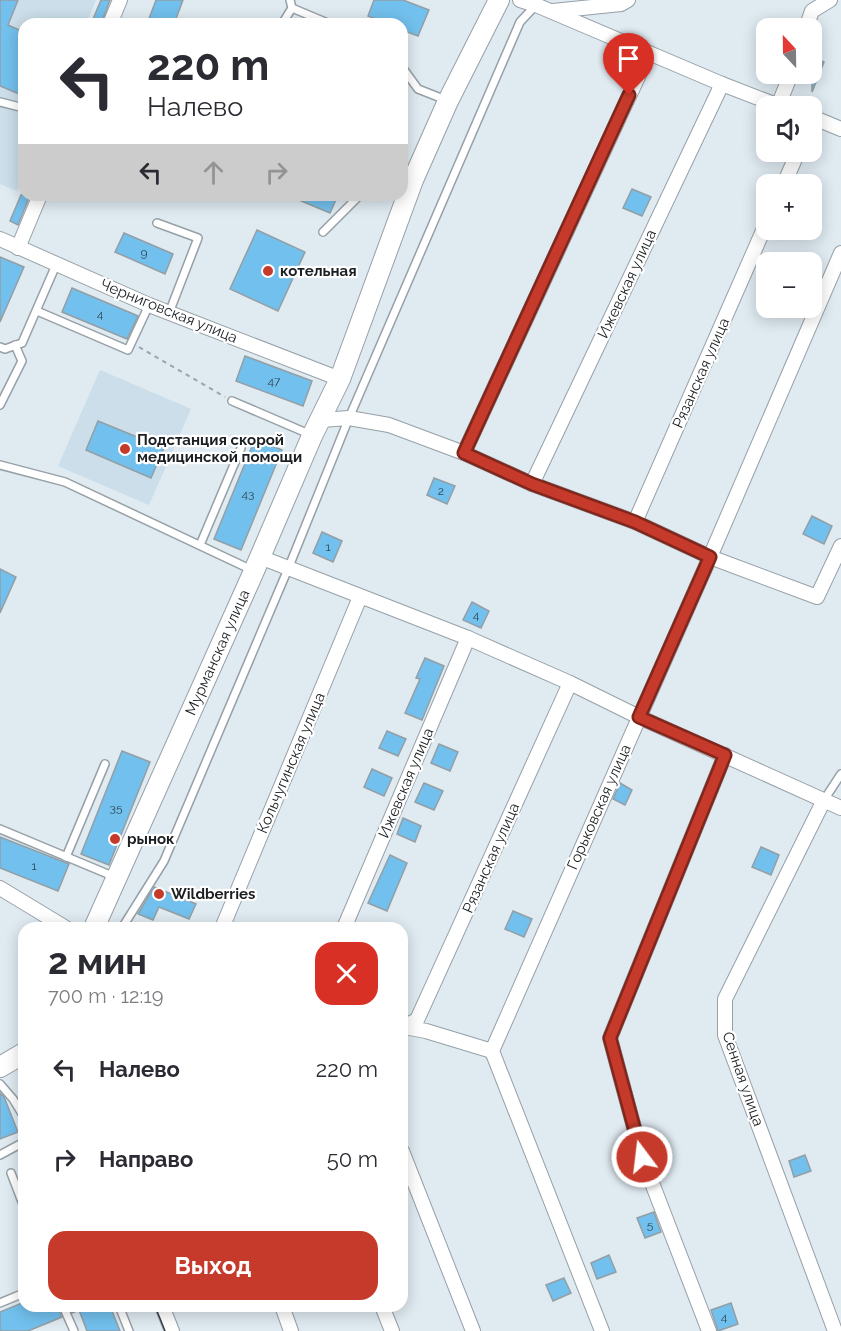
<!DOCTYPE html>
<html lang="ru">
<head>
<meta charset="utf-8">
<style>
	:root { --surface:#fff; --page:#f7f7f7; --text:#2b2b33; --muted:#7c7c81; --accent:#c63a2b }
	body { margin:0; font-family:Raleway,sans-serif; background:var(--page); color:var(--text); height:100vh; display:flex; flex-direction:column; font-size:22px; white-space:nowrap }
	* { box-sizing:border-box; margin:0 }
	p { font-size:20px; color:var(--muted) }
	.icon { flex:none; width:33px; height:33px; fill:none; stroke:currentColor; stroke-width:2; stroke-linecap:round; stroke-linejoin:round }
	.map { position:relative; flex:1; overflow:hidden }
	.side { position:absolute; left:18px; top:922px; width:390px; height:390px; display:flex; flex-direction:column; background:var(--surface); border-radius:18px; box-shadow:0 3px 15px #0003 }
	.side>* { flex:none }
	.top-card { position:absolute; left:18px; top:18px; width:390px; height:183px; border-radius:18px; box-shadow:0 3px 15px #0003; background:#fff; color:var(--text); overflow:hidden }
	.needle { width:39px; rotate:338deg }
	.tools { position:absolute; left:756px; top:18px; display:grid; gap:12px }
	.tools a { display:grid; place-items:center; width:66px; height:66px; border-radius:12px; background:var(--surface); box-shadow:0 3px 15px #0003; font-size:30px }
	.pin { position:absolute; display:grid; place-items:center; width:51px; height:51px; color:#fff; margin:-62px -26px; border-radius:50% 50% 50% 0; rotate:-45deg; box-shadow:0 0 6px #0007 }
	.pin .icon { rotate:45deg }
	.me { position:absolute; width:66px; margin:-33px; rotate:345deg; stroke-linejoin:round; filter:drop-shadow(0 0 4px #0008) }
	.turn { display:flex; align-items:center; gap:21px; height:126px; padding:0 30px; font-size:27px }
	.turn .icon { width:78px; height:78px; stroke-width:2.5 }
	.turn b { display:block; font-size:42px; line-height:51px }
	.lanes { display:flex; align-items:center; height:57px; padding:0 30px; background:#0003; justify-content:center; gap:30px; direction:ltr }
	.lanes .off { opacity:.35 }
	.round { display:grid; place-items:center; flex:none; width:63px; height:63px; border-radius:18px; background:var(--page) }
	.summary { display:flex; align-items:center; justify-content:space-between; height:102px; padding:0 30px }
	h1 { font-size:36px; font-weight:700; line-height:45px }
	.button { display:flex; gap:12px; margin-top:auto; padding:12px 30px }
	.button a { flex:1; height:69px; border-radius:18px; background:var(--accent); color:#fff; font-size:24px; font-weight:700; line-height:69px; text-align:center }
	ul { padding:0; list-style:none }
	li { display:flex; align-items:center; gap:18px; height:90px; padding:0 30px }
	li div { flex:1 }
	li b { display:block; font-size:22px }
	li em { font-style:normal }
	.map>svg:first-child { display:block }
</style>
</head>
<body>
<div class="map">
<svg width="841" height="1331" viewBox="0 0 841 1331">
	<rect width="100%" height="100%" fill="#dfeaf1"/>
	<!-- built -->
	<g fill="#cbdee9">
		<polygon points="0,0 96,0 86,24 24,24 24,175 17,191 0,184"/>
		<polygon points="100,370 191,409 149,505 58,466"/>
	</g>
	<!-- building -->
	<g fill="#72c0ed" stroke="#949ea5" stroke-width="1.5">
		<polygon points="0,0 18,0 8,25 24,32 24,96 0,86"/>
		<polygon points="101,0 110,0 101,24 91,24"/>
		<polygon points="156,0 183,0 174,24 147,24"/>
		<polygon points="374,0 403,0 429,10 418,36 402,30 402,24 388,24 368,16"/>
		<polygon points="812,56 824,62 812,92"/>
		<polygon points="632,189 651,197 642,216 623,208"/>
		<polygon points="21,195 30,195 18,225 10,221"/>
		<polygon points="287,195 338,195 330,213"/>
		<polygon points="257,230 305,252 278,311 230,289"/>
		<polygon points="124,233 173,254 165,274 115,252"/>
		<polygon points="0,257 24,267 0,322"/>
		<polygon points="72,288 138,316 127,339 62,312"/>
		<polygon points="245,356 312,381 303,406 236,381"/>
		<polygon points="98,421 164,448 151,478 86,450"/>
		<polygon points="255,439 282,450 241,550 214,539"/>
		<polygon points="434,478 455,486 447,504 427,495"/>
		<polygon points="812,516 832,526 824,544 803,534"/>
		<polygon points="322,532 342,541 333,562 313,553"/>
		<polygon points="0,569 16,577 0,613"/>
		<polygon points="472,602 489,611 481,628 463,620"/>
		<polygon points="425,658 444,666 422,720 405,713 420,679 416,678"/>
		<polygon points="387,731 406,739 398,756 379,748"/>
		<polygon points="439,744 458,752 450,771 431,763"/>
		<polygon points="122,751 150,762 109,865 81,854"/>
		<polygon points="372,769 392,778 384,796 364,787"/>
		<polygon points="424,783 443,791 434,810 415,802"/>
		<polygon points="620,783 632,790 625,805 613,799"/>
		<polygon points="403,818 421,826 415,842 397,834"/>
		<polygon points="0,837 69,864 58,891 0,868"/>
		<polygon points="761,847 779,855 771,875 752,867"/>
		<polygon points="390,855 407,863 387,911 368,903"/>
		<polygon points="154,887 196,904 189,919 159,907 153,920 138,914"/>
		<polygon points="513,911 532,919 524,937 505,929"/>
		<polygon points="0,1093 4,1097 18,1132 0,1139"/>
		<polygon points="805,1155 811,1171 794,1177 789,1161"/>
		<polygon points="654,1212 661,1232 645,1238 637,1218"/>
		<polygon points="609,1255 616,1272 597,1279 591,1263"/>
		<polygon points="564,1278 571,1293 553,1301 546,1285"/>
		<polygon points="24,1302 24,1306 57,1306 62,1317 28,1331 0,1331 0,1312"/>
		<polygon points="731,1303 738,1324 718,1331 711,1310"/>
		<polygon points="69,1306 110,1306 120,1331 87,1331 79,1310 72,1313"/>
	</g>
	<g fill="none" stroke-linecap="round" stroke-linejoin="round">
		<defs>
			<g id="service">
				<polyline points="290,0 292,8 330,24"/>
				<polyline points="282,24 292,8"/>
				<polyline points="402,67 418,89 446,100"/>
				<polyline points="0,102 24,108"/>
				<polyline points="157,223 198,238 169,313"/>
				<polyline points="323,232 360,195"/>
				<polyline points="37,311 128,350 149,305"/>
				<polyline points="0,347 5,349 22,343 56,265"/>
				<polyline points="232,401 309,434"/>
				<polyline points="0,405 22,361 15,345"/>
				<polyline points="0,465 65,482 252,570"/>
				<polyline points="200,545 241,448"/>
				<polyline points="824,800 841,774"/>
				<polyline points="0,829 115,877"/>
				<polyline points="66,857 105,764"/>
				<polyline points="122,928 164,861 288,569 349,418 520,22 536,5"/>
				<polyline points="0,1084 13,1099 24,1117"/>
				<polyline points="0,1155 24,1142"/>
				<polyline points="11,1173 24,1207"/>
				<polyline points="0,1303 24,1293"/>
				<polyline points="63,1306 74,1331"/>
				<polyline points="119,1306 129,1331"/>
			</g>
			<g id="minor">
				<polyline points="520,0 536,5 722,84 779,106"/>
				<polyline points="553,11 621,4 628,0"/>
				<polyline points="110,24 120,0"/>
				<polyline points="806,28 812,11 830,0"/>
				<polyline points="778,106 791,74"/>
				<polyline points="812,117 841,129"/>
				<polyline points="784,184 798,152"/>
				<polyline points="0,239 149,305 340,379"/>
				<polyline points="18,248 40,195"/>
				<polyline points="321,420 349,418 389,425 464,453 532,484 635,522 710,557 817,597 841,546"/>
				<polyline points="464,453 649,53"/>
				<polyline points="532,484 722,84"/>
				<polyline points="635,522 766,224"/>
				<polyline points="260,557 468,638 570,683 639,717 841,808"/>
				<polyline points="824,800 725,999 725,1035 835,1331"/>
				<polyline points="0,888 66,928"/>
				<polyline points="222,928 360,597"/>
				<polyline points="344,928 468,638"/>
				<polyline points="405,1026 417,1020 570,683"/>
				<polyline points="404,1027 426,1031 492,1051"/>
				<polyline points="402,1151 473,1331"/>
				<polyline points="162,1306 172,1331"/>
				<polyline points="282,1306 291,1331"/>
				<polyline points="382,1306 392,1331"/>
				<polyline points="602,1331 492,1051 710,557 841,253"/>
				<polyline points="709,1331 642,1157 610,1038 725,755"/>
			</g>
			<g id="secondary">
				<path id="s1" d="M94,928L254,571L312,436L340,379L413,180L448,101L499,0"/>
				<polyline points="0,1067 24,1053"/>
			</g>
		</defs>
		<!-- service casing -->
		<use href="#service" stroke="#96a0a7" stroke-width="10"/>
		<!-- minor casing -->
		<use href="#minor" stroke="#96a0a7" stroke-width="16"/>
		<!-- secondary casing -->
		<use href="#secondary" stroke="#96a0a7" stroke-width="22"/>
		<!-- path -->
		<polyline stroke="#9ca5ab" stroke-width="2" stroke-dasharray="4.5 4.5" stroke-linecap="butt" points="139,347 225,397"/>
		<!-- service -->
		<use href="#service" stroke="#fff" stroke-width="7"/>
		<!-- minor -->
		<use href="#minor" stroke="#fff" stroke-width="14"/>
		<!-- secondary -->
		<use href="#secondary" stroke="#fff" stroke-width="20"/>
		<!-- tram -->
		<polyline stroke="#393e42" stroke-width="1.5" points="155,1306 165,1331"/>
	</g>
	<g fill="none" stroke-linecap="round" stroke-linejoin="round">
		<defs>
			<polyline id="route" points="629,95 464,453 532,484 635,522 710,557 639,717 725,755 610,1038 642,1157"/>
		</defs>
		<!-- route casing -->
		<use href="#route" stroke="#81261c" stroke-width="15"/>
		<!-- route -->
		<use href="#route" stroke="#c63a2b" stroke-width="10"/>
	</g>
	<!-- markers -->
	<g fill="#c63a2b" stroke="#fff" stroke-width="2">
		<circle cx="268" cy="271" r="6"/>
		<circle cx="125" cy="449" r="6"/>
		<circle cx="115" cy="839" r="6"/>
		<circle cx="159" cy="894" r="6"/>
	</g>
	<g text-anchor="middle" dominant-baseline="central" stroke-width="4.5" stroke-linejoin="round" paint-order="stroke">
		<!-- number labels -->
		<g font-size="12" fill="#314755">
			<text x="144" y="253">9</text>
			<text x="100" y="314">4</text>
			<text x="274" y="381">47</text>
			<text x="441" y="491">2</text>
			<text x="248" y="494">43</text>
			<text x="328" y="547">1</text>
			<text x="476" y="615">4</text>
			<text x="116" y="808">35</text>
			<text x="34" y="866">1</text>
			<text x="650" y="1225">5</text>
			<text x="724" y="1317">4</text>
		</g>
		<!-- poi labels -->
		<g font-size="15" font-weight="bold" fill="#1b1f22" stroke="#fff" text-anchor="start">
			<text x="280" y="271">котельная</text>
			<text x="137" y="440">Подстанция скорой<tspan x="137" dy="17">медицинской помощи</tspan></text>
			<text x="127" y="839">рынок</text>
			<text x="171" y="894">Wildberries</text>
		</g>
		<!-- street labels -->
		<g font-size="15" fill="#1b1f22" stroke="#fff">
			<text transform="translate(627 284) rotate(-65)">Ижевская улица</text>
			<text transform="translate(169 311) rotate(22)">Черниговская улица</text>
			<text transform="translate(701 373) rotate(-66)">Рязанская улица</text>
			<text stroke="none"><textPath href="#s1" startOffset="302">Мурманская улица</textPath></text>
			<text transform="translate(291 763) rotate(-67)">Кольчугинская улица</text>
			<text transform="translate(406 783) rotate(-67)">Ижевская улица</text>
			<text transform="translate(599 807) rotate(-66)">Горьковская улица</text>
			<text transform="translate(491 858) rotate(-66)">Рязанская улица</text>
			<text transform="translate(743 1079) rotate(71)">Сенная улица</text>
		</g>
	</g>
</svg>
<div class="tools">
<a><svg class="needle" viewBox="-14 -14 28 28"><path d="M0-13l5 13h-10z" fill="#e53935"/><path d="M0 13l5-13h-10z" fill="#7c7c81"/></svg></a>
<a><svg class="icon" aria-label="sound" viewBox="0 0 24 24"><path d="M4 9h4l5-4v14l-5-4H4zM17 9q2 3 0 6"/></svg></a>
<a>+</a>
<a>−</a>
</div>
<div class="pin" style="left:629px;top:95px;background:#d93025"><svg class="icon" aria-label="arrive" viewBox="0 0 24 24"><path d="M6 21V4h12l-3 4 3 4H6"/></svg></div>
<svg class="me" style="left:642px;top:1157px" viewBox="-20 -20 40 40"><circle r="17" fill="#c63a2b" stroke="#fff" stroke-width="3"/><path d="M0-11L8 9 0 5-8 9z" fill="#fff"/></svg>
<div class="top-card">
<div class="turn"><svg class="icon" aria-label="left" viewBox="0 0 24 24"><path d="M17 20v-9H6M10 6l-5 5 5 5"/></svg><div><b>220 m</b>Налево</div></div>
<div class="lanes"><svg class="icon" aria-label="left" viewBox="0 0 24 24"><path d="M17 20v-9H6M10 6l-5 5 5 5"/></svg><svg class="icon off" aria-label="ahead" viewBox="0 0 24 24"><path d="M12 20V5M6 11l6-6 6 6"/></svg><svg class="icon off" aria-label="right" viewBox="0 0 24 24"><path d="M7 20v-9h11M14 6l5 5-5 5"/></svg></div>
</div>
<section class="side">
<div class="summary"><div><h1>2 мин</h1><p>700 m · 12:19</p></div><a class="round" style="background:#d93025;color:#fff"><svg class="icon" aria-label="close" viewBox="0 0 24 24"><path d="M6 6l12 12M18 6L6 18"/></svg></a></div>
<ul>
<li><svg class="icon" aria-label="left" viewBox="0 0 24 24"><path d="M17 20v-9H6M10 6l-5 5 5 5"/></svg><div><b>Налево</b></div><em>220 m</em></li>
<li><svg class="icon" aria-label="right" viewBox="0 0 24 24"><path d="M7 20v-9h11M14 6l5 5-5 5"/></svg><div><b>Направо</b></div><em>50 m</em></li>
</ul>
<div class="button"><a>Выход</a></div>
</section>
</div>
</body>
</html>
